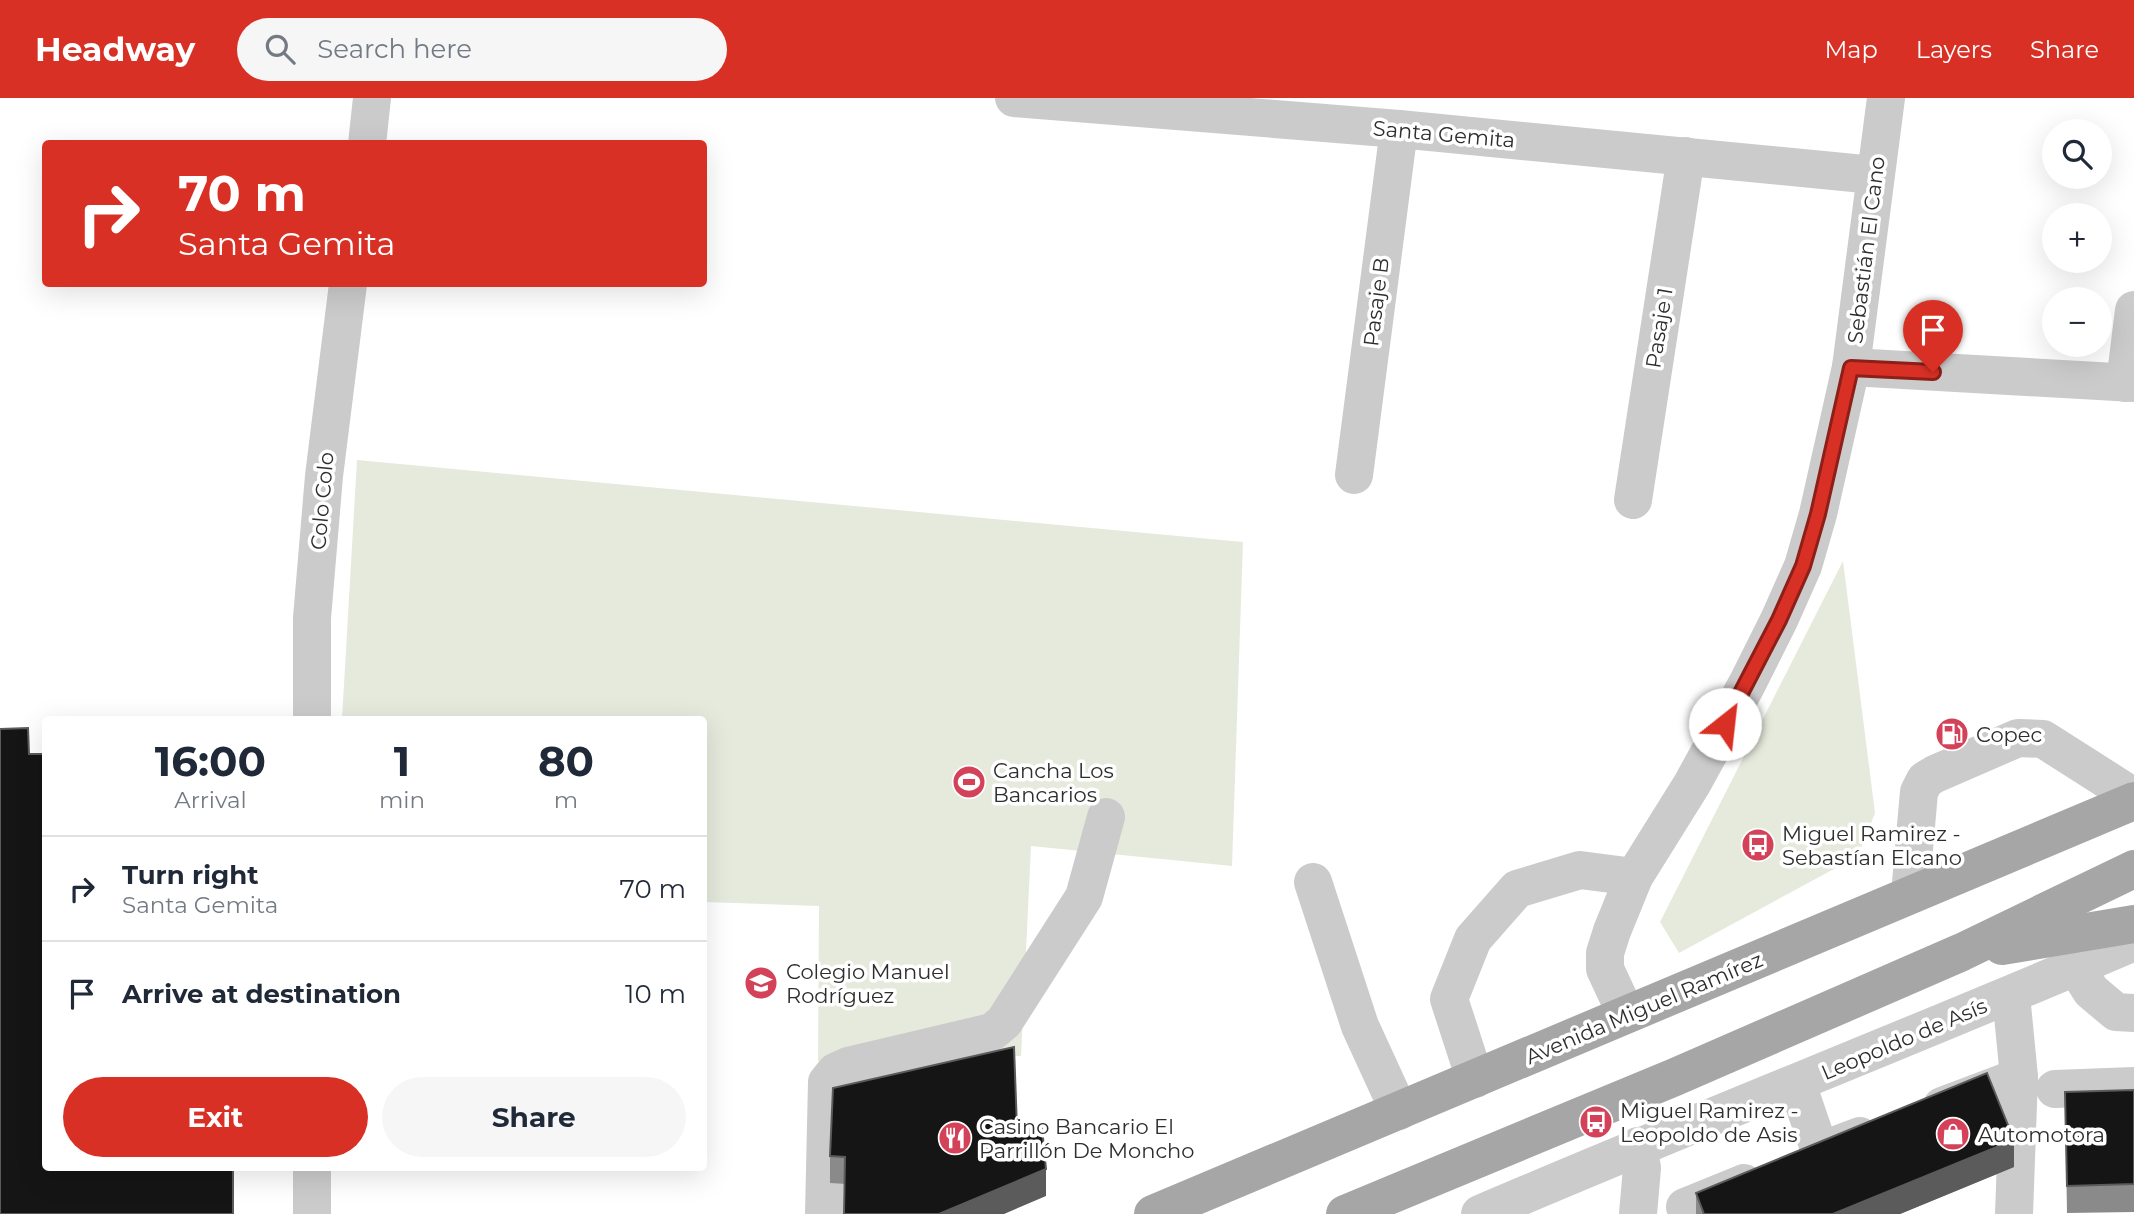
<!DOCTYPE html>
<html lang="en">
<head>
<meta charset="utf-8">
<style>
	:root { --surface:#fff; --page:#f6f6f7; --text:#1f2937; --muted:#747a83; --line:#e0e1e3; --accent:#d93025 }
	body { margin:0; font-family:Montserrat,sans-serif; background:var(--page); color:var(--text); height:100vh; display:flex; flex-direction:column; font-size:26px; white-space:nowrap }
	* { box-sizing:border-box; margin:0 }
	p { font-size:23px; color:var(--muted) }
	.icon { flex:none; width:38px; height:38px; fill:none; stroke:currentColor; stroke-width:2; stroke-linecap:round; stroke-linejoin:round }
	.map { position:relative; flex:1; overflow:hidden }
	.details { position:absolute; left:42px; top:618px; width:665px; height:455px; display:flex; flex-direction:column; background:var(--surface); border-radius:7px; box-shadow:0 7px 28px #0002 }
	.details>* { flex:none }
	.hud { position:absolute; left:42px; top:42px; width:665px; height:147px; border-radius:7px; box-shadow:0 7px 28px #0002; background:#d93025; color:#fff; overflow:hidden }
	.tools { position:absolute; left:2042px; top:21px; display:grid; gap:14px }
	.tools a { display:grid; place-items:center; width:70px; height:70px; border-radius:50%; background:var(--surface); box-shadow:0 7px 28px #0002; font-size:35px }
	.pin { position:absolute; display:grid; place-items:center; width:60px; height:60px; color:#fff; margin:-72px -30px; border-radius:50% 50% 50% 0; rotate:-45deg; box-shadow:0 0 7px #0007 }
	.pin .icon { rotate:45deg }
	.me { position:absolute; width:77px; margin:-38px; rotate:29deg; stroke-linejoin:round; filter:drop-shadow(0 0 5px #0008) }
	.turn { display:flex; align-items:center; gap:24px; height:147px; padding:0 21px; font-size:32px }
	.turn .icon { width:91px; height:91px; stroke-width:2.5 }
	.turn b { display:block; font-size:49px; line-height:60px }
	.eta { display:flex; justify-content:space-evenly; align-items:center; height:119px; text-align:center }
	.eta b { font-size:42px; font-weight:700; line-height:49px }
	.primary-button { display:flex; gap:14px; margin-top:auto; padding:14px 21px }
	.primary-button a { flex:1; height:80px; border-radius:42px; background:var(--accent); color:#fff; font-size:28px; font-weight:700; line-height:80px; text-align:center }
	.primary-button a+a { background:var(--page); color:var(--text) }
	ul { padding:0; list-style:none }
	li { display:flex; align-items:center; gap:21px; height:105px; padding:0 21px; border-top:2px solid var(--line) }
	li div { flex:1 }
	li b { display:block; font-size:26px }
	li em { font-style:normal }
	header { display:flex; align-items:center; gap:42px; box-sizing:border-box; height:98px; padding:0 35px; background:var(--accent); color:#fff }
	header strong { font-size:33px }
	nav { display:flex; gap:38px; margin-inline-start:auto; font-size:24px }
	.search { width:490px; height:63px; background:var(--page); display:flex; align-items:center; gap:18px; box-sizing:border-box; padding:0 24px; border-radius:38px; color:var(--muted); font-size:26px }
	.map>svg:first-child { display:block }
</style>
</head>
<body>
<header>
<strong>Headway</strong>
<div class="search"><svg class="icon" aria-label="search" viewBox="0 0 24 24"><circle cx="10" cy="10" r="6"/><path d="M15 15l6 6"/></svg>Search here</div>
<nav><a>Map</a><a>Layers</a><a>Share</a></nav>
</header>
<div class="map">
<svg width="2134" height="1116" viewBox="0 0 2134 1116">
	<rect width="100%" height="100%" fill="#fff"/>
	<!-- green -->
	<g fill="#e5eadd">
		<polygon points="357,362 1243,444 1232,768 1031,748 1021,958 818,963 819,808 704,804 704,621 342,621"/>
		<polygon points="1843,463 1875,715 1858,758 1679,855 1660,824"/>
	</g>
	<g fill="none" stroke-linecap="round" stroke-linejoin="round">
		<!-- minor -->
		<g stroke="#cbcbcb" stroke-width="38">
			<polyline points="1014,0 1399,31 1874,77"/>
			<polyline points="367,46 372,0"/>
			<polyline points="1851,269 2134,285"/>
			<polyline points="2125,285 2134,212"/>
			<polyline points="1354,377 1399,31"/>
			<polyline points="1633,402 1686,58"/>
			<polyline points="312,621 312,520 324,378 348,186"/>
			<polyline points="1313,784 1360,928 1399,1013"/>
			<polyline points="1910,796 1919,694 1925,682 1935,676 2018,640 2043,641 2134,699"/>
			<polyline points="2076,869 2091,893 2116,914 2134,915"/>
			<polyline points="2011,897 2019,979 2014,1116"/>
			<polyline points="1626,916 1605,871 1605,855 1612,833 1634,779 1692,686 1747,586 1779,522 1803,468 1818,416 1851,269 1886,0"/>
			<polyline points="1475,981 1449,901 1473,841 1517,791 1580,772 1634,779"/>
			<polyline points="1797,986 1820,1053 1860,1038"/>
			<polyline points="2055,991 2134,988"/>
			<polyline points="1942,1008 2019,979"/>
			<polyline points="312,1069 312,1116"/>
			<polyline points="1685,1109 1744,1085"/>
			<polyline points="824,1116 827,984 835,974 848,968 992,934 1004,924 1084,799 1106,719"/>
			<path d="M1480,1116C1697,1023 1917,937 2134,844"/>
			<polyline points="1638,1116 1642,1070 1638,1048"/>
		</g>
		<!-- major -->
		<g stroke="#a6a6a6" stroke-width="38">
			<polyline points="2002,848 2134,826"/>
			<polyline points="1153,1116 2134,703"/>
			<polyline points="1345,1116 1675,979 1962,854 2134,771"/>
		</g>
	</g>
	<!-- wall -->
	<g fill="#8a8a8a">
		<polygon points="2134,992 2134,1114 2067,1115 2065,994"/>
		<polygon points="1017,1030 1046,1098 830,1085 830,1058"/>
		<polygon points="2014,1069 1900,1116 1696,1116 1696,1095"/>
	</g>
	<!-- shaded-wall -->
	<g fill="#5b5b5b">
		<polygon points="2014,1042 2014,1069 1900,1116 1833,1116"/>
		<polygon points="1046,1071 1046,1098 1004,1116 939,1116"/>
	</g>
	<!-- building -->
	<g fill="#151515" stroke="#5b5b5b" stroke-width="2">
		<polygon points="28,630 29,656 46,656 46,1069 233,1069 233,1116 0,1116 0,631"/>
		<polygon points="1014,949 1017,1030 1042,1029 1046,1071 939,1116 844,1116 845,1059 830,1058 833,990"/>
		<polygon points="1987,975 2014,1042 1833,1116 1704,1116 1696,1095"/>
		<polygon points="2134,992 2134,1086 2067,1088 2065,994"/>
	</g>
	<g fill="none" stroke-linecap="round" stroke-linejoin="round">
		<defs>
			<polyline id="route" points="1725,626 1779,522 1803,468 1818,416 1851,270 1933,274"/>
		</defs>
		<!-- route casing -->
		<use href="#route" stroke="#8d1f18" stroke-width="18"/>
		<!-- route -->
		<use href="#route" stroke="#d93025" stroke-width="12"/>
	</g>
	<!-- icons -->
	<defs>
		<symbol id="fuel-disc" viewBox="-11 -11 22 22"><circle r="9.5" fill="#d34258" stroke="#fff"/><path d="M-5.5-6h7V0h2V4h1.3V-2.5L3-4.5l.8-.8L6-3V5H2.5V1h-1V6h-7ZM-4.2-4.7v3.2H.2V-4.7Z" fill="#fff"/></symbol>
		<symbol id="stadium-disc" viewBox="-11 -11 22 22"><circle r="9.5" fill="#d34258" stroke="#fff"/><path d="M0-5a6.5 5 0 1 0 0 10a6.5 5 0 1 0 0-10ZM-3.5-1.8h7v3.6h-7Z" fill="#fff"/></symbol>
		<symbol id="bus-disc" viewBox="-11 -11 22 22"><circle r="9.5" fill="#d34258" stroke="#fff"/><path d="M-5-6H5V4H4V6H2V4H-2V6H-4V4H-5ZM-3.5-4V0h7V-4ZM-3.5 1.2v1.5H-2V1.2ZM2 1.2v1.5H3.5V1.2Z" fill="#fff"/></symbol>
		<symbol id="school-disc" viewBox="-11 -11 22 22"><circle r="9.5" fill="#d34258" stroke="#fff"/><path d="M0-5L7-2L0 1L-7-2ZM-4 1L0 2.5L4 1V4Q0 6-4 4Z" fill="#fff"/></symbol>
		<symbol id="shop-disc" viewBox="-11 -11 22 22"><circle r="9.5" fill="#d34258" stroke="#fff"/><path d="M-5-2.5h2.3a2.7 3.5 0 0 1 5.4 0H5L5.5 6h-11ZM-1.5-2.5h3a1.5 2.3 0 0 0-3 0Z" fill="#fff"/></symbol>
		<symbol id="restaurant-disc" viewBox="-11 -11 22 22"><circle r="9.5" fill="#d34258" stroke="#fff"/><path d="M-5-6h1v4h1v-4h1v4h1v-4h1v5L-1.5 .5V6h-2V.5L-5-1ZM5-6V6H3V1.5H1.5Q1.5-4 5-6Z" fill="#fff"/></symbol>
	</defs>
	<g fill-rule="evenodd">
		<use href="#fuel-disc" x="1933" y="617" width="38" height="38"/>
		<use href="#stadium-disc" x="950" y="665" width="38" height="38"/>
		<use href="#bus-disc" x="1739" y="728" width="38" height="38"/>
		<use href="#school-disc" x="742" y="866" width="38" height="38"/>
		<use href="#bus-disc" x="1577" y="1005" width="38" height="38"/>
		<use href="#shop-disc" x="1934" y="1017" width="38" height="38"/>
		<use href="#restaurant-disc" x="936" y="1021" width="38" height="38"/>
	</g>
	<g text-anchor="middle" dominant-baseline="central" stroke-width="7" stroke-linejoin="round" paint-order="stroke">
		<!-- street labels -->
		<g font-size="21" fill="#2e2e2e" stroke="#fff">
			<text transform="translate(1444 36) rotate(5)">Santa Gemita</text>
			<text transform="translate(1866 152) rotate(-83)">Sebastián El Cano</text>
			<text transform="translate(1376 204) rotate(-83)">Pasaje B</text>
			<text transform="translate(1659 230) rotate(-81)">Pasaje 1</text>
			<text transform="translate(322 403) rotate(-85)">Colo Colo</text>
			<text transform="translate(1644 910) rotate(-23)">Avenida Miguel Ramírez</text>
			<text transform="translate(1904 941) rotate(-23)">Leopoldo de Asís</text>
		</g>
		<!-- poi labels -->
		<g font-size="21" fill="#2e2e2e" stroke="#fff" text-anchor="start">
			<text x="1976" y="636">Copec</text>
			<text x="993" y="672">Cancha Los<tspan x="993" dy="24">Bancarios</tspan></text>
			<text x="1782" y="735">Miguel Ramirez -<tspan x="1782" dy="24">Sebastían Elcano</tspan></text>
			<text x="786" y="873">Colegio Manuel<tspan x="786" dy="24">Rodríguez</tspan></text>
			<text x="1620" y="1012">Miguel Ramirez -<tspan x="1620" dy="24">Leopoldo de Asis</tspan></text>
			<text x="979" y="1028">Casino Bancario El<tspan x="979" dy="24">Parrillón De Moncho</tspan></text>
			<text x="1978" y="1036">Automotora</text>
		</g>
	</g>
</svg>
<div class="tools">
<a><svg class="icon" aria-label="search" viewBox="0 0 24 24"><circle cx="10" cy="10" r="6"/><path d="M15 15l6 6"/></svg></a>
<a>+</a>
<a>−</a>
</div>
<div class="pin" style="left:1933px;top:274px;background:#d93025"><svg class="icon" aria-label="arrive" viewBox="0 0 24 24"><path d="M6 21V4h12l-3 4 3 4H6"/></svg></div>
<svg class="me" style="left:1725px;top:626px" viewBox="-20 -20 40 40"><circle r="19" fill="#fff"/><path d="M0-13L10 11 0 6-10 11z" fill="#d93025"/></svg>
<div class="hud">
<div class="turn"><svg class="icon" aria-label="right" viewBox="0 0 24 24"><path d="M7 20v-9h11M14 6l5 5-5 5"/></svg><div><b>70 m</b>Santa Gemita</div></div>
</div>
<section class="details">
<div class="eta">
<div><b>16:00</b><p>Arrival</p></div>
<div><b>1</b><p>min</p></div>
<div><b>80</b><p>m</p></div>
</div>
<ul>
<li><svg class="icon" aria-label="right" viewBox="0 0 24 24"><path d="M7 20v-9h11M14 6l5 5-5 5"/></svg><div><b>Turn right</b><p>Santa Gemita</p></div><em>70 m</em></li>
<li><svg class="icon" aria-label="arrive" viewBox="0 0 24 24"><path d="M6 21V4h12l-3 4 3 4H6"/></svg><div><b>Arrive at destination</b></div><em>10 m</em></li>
</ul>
<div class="primary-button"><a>Exit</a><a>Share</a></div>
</section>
</div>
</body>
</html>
